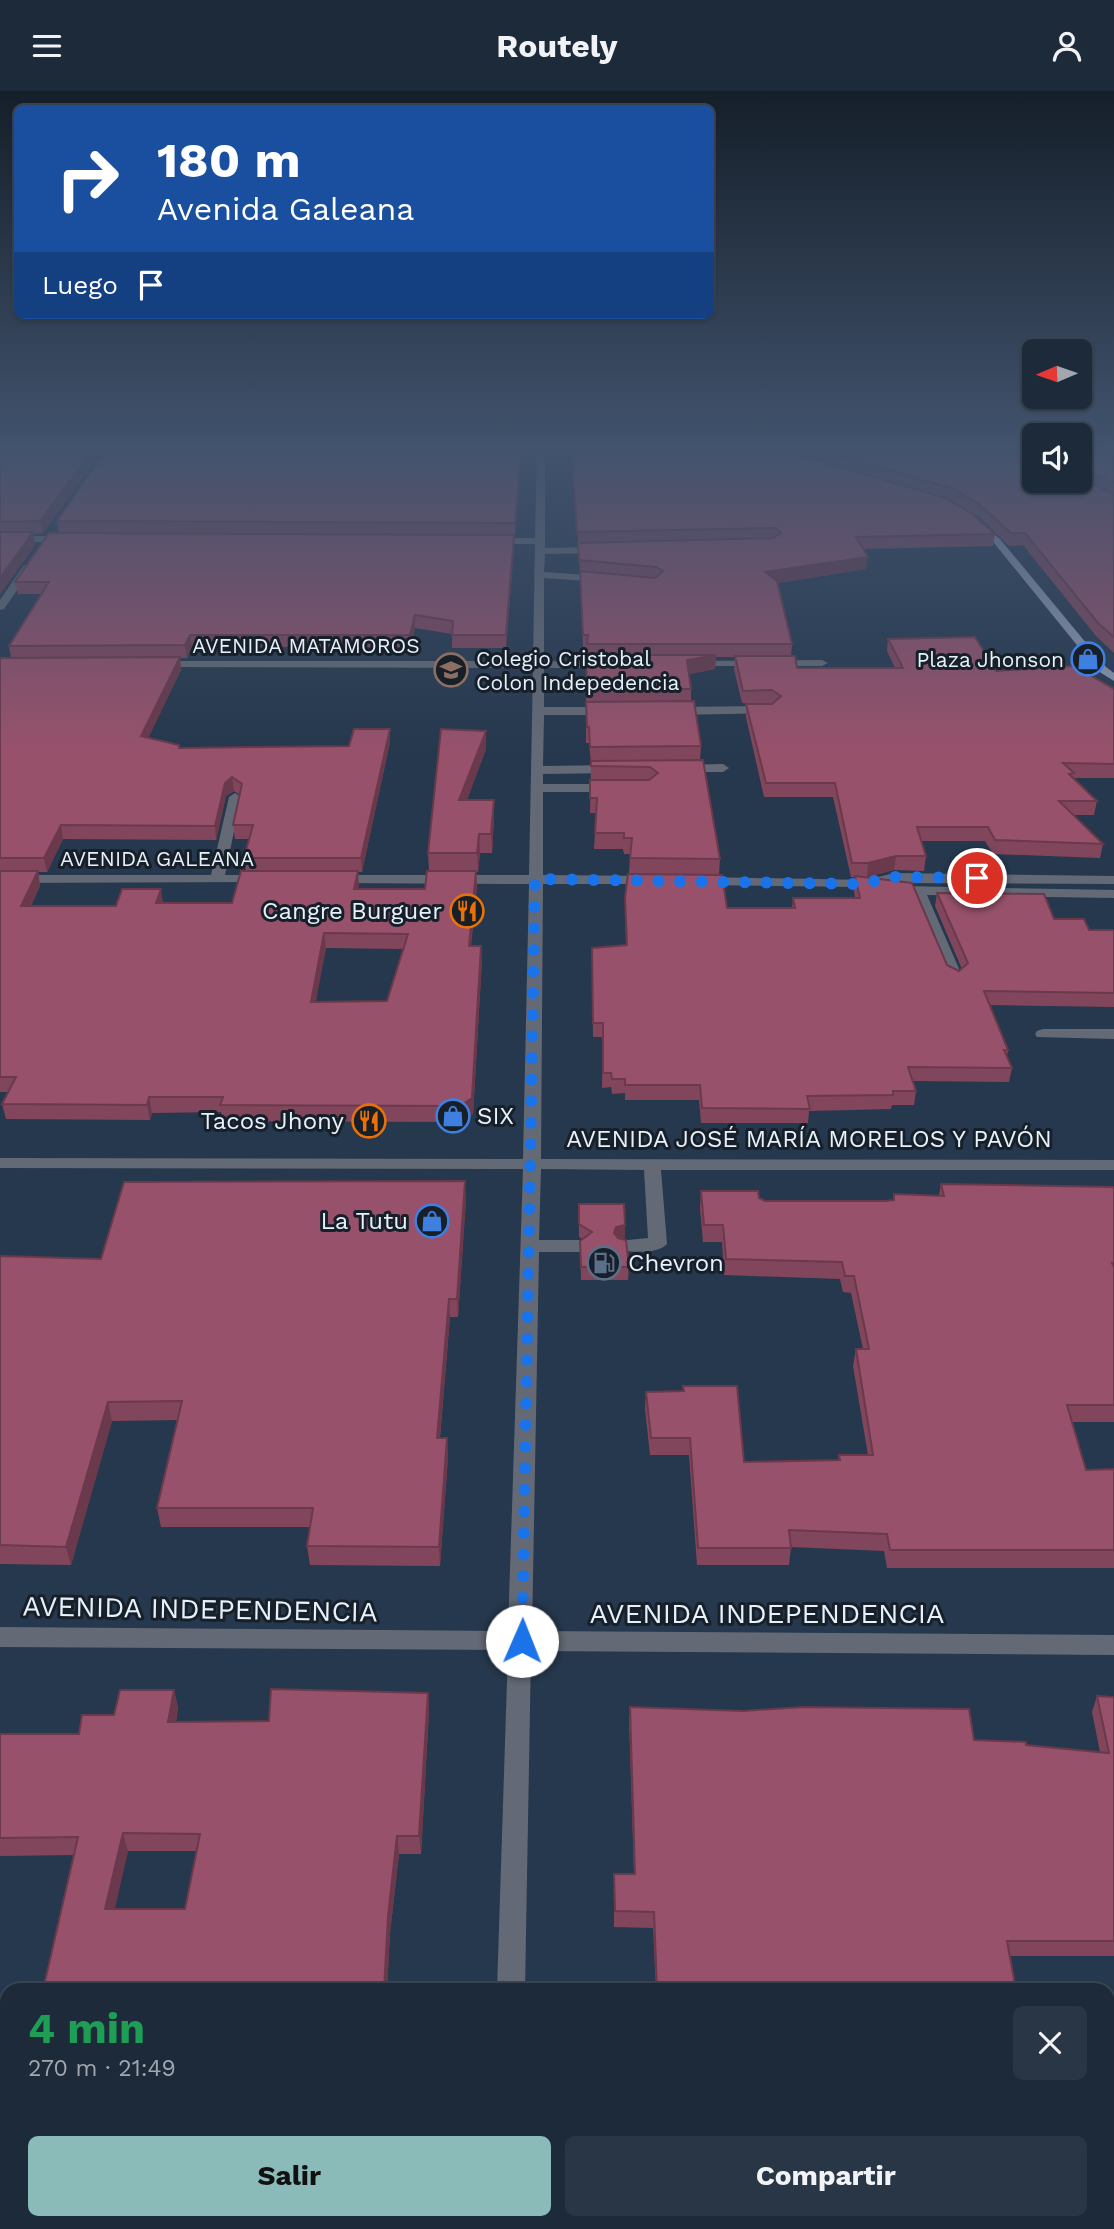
<!DOCTYPE html>
<html lang="es">
<head>
<meta charset="utf-8">
<style>
	:root { --surface:#1c2a3a; --page:#293645; --text:#f1f3f6; --muted:#a0a7af; --line:#3a4654; --accent:#8bbbb9 }
	body { margin:0; font-family:"Work Sans",sans-serif; background:var(--page); color:var(--text); height:100vh; display:flex; flex-direction:column; font-size:26px; white-space:nowrap }
	* { box-sizing:border-box; margin:0 }
	p { font-size:23px; color:var(--muted) }
	.icon { flex:none; width:38px; height:38px; fill:none; stroke:currentColor; stroke-width:2; stroke-linecap:round; stroke-linejoin:round }
	.map { position:relative; flex:1; overflow:hidden }
	.sheet { position:absolute; left:0px; top:1892px; width:1115px; height:247px; display:flex; flex-direction:column; background:var(--surface); border-radius:21px 21px 0 0; box-shadow:0 2px 5px #0004,0 0 0 2px var(--line) }
	.sheet>* { flex:none }
	.hud { position:absolute; left:14px; top:14px; width:700px; height:214px; border-radius:10px; box-shadow:0 2px 5px #0004,0 0 0 2px var(--line); background:#1a4fa0; color:#fff; overflow:hidden }
	.needle { width:46px; rotate:268deg }
	.tools { position:absolute; left:1022px; top:248px; display:grid; gap:14px }
	.tools a { display:grid; place-items:center; width:70px; height:70px; border-radius:10px; background:var(--surface); box-shadow:0 2px 5px #0004,0 0 0 2px var(--line); font-size:35px }
	.pin { position:absolute; display:grid; place-items:center; width:60px; height:60px; color:#fff; margin:-30px; border:4px solid #fff; border-radius:50%; box-shadow:0 2px 7px #0007 }
	.me { position:absolute; width:77px; margin:-38px; rotate:1deg; stroke-linejoin:round; filter:drop-shadow(0 0 5px #0008) }
	.turn { display:flex; align-items:center; gap:24px; height:147px; padding:0 28px; font-size:32px }
	.turn .icon { width:91px; height:91px; stroke-width:2.5 }
	.turn b { display:block; font-size:49px; line-height:60px }
	.then { display:flex; align-items:center; height:66px; padding:0 28px; background:#0003; gap:14px; font-size:26px }
	.round { display:grid; place-items:center; flex:none; width:74px; height:74px; border-radius:10px; background:var(--page) }
	.head { display:flex; align-items:center; justify-content:space-between; height:119px; padding:0 28px }
	h1 { font-size:42px; font-weight:700; line-height:52px; color:#1e9e55 }
	.action { display:flex; gap:14px; margin-top:auto; padding:14px 28px }
	.action a { flex:1; height:80px; border-radius:10px; background:var(--accent); color:#111; font-size:28px; font-weight:700; line-height:80px; text-align:center }
	.action a+a { background:var(--page); color:var(--text) }
	header { display:flex; justify-content:space-between; align-items:center; height:91px; padding:0 28px; background:var(--surface); font-size:32px; font-weight:700 }
	.map>svg:first-child { display:block }
</style>
</head>
<body>
<header><svg class="icon" aria-label="menu" viewBox="0 0 24 24"><path d="M4 6h16M4 12h16M4 18h16"/></svg>Routely<svg class="icon" aria-label="person" viewBox="0 0 24 24"><circle cx="12" cy="8" r="4"/><path d="M4 21q1-7 8-7t8 7"/></svg></header>
<div class="map">
<svg width="1114" height="2138" viewBox="0 0 1114 2138">
	<rect width="100%" height="100%" fill="#26384d"/>
	<g fill="none" stroke-linecap="round" stroke-linejoin="round">
		<!-- minor -->
		<g fill="#646a75" fill-rule="evenodd">
			<path d="M537,359H545V457L601,456L606,459L601,462L545,463L544,481L603,485L608,488L603,491L544,487V570L608,571L614,574L608,577H544V616H610L616,620L610,624H544L543,675L614,674L620,678L614,682L543,683V693H614L620,697L614,701H543V784L649,785L656,789L649,793H543L541,1068L1114,1069V1079H661L667,1153C658,1163 631,1162 618,1158L616,1154L618,1150L648,1147L644,1079L541,1078L539,1149H580L589,1155L580,1161H539L532,1540L1114,1544V1564L531,1560L525,1899H497L508,1559L0,1556V1536L508,1540L523,1078L0,1077V1067L523,1068L529,793L334,792L327,788L334,784H529L533,577L157,576L151,573L157,570H533L535,453H490L485,450L490,447H535Z"/>
			<polygon points="0,445 70,445 75,448 70,451 0,451"/>
			<polygon points="24,474 33,476 4,518 0,519 0,509"/>
			<polygon points="692,570 822,569 828,572 822,575 688,575 686,573"/>
			<polygon points="768,615 774,619 772,622 673,624 667,620 673,616"/>
			<polygon points="681,674 723,673 729,677 723,681 677,681 675,678"/>
			<polygon points="235,702 241,706 225,784 261,784 266,785 266,791 0,792 0,784 211,784 229,706"/>
			<polygon points="894,782 1114,785 1114,793 884,792 901,795 1114,799 1114,807 927,804 963,887 955,892 947,887 912,803 859,796 702,794 695,790 702,786 867,789"/>
			<polygon points="1043,938 1114,938 1114,948 1037,946 1035,943 1037,940"/>
			<polygon points="489,2132 519,2132 520,2138 488,2138"/>
		</g>
		<!-- major -->
		<polygon fill="#8f9bb3" fill-rule="evenodd" points="976,429 1000,448 1106,576 1114,582 1114,590 1098,580 994,452 973,434 971,432"/>
	</g>
	<!-- wall -->
	<g fill="#82465c" fill-rule="evenodd">
		<polygon points="0,359 103,359 43,442 33,443 35,454 0,503"/>
		<path d="M522,359L515,444H514V456L506,557H452V543L415,537L411,556H192L187,567H180L181,579L148,647L180,657L349,655L390,638V651L362,781H358V798H425L429,780L428,762L486,640V658L467,709H494V727L492,762H480L478,781H476L477,795L471,855L482,869L473,1023L460,1031L223,1030L221,1021L152,1022L150,1029L6,1028L2,1013L8,1001H0V569L11,567L9,555L42,503H18L15,491L59,442L57,430ZM234,700L240,704L233,734L235,748H250L244,767L246,780L232,812H163L116,815H31L40,795L38,781H47L63,748L216,749L226,705ZM326,857L403,858L387,910L315,911Z"/>
		<path d="M572,359H1034V390H1080V359H1114V562L1096,545L1023,454L1009,455L979,426L949,409L995,443L993,455L863,458L866,478L778,492L792,553L791,565L797,577H895L887,560L888,548L996,580L1114,598V687H1073L1097,710L1094,724H1073L1103,753L1100,767L993,763L985,750H921L926,765L924,780L894,779L867,786L947,874L959,880L962,878L935,815L937,802L1054,828L1089,839H1114V916L990,914L1008,959L1007,965L1012,977L1009,991L913,990L916,1000L914,1014H892L891,1018L809,1020L808,1032H701L699,1009H625V1002L612,1003L611,996L602,997L603,946H593L592,871L626,854L625,807L629,783L630,763H624L623,758H594L596,722H590L591,672L589,652H586V598L587,557H583L580,482ZM716,566H735L734,578L742,612L771,613H746V626L764,706H833L851,786H855L854,799L855,807H793L792,817H727L719,784L720,768L700,669L701,655L691,610V598L689,583L715,578Z"/>
		<polygon points="941,1093 1114,1096 1114,1331 1072,1331 1086,1379 1114,1378 1114,1477 887,1477 884,1460 791,1456 789,1474 697,1474 689,1364 650,1364 645,1318 646,1301 683,1300 683,1295 744,1371 838,1369 839,1364 868,1364 853,1275 856,1258 863,1258 851,1202 843,1201 840,1188 724,1184 722,1151 703,1151 700,1117 701,1100 759,1107 765,1110 885,1110 893,1109 894,1103 939,1105"/>
		<polygon points="466,1108 458,1226 450,1226 440,1347 447,1347 448,1366 440,1475 310,1474 307,1455 310,1436 161,1436 157,1417 178,1329 112,1330 71,1474 0,1473 0,1165 101,1168"/>
		<polygon points="579,1113 625,1134 625,1147 620,1148 629,1176 628,1189 581,1189 580,1150 583,1148 579,1146"/>
		<path d="M174,1599L178,1617L176,1631L269,1630L428,1602L429,1620L421,1763H399L390,1842L387,1899H43L74,1764L0,1765V1643H79L114,1624ZM128,1760H197L185,1818H114Z"/>
		<polygon points="1097,1605 1114,1606 1114,1865 1010,1865 1016,1899 656,1899 653,1837 614,1836 614,1783 634,1783 629,1631 630,1616 1100,1661 1092,1621"/>
		<polygon points="794,2132 846,2132 847,2138 794,2138"/>
		<polygon points="966,2132 1010,2132 1007,2138 967,2138"/>
		<polygon points="1070,2132 1108,2132 1114,2138 1071,2138"/>
	</g>
	<!-- shaded-wall -->
	<g fill="#6a394b">
		<polygon points="93,359 103,359 43,442 40,430"/>
		<polygon points="521,359 522,359 515,444 515,432"/>
		<polygon points="33,441 35,454 0,503 0,487"/>
		<polygon points="514,444 514,456 506,557 506,544"/>
		<polygon points="868,466 866,478 764,494 765,481"/>
		<polygon points="415,524 415,537 411,556 410,544"/>
		<polygon points="190,544 192,556 187,567 185,554"/>
		<polygon points="716,564 715,578 686,584 687,569"/>
		<polygon points="180,566 181,579 143,658 141,645"/>
		<polygon points="390,638 390,651 362,781 361,767"/>
		<polygon points="486,640 486,658 460,727 459,709"/>
		<polygon points="232,686 234,700 226,705 216,749 215,735 225,692"/>
		<polygon points="494,709 494,727 492,762 491,743"/>
		<polygon points="61,734 63,748 47,781 44,767"/>
		<polygon points="479,743 480,762 478,781 477,762"/>
		<polygon points="896,765 894,779 867,786 868,772"/>
		<polygon points="38,780 40,795 24,829 21,815"/>
		<polygon points="358,780 359,795 355,812 354,798"/>
		<polygon points="476,780 477,795 469,870 469,855"/>
		<polygon points="161,798 163,812 156,812"/>
		<polygon points="324,842 326,857 313,926 311,911"/>
		<polygon points="481,855 482,869 473,1023 460,1031 460,1015"/>
		<polygon points="149,1006 152,1022 150,1029 147,1014"/>
		<polygon points="465,1090 466,1108 458,1226 457,1208"/>
		<polygon points="625,1134 625,1147 616,1149 614,1142 616,1136"/>
		<polygon points="449,1208 450,1226 438,1366 437,1347"/>
		<polygon points="108,1311 112,1330 71,1474 66,1456"/>
		<polygon points="447,1347 448,1366 440,1475 439,1456"/>
		<polygon points="174,1599 178,1617 172,1649 168,1631"/>
		<polygon points="428,1602 429,1620 421,1763 419,1745"/>
		<polygon points="123,1742 128,1760 111,1835 105,1818"/>
		<polygon points="397,1745 399,1763 390,1842 387,1899 384,1899 388,1825"/>
		<polygon points="389,2132 392,2132 392,2138 388,2138"/>
	</g>
	<!-- building -->
	<g fill="#97516b" stroke="#6a394b" stroke-width="2" fill-rule="evenodd">
		<polygon points="0,359 93,359 40,430 0,431"/>
		<polygon points="106,359 521,359 515,432 57,430"/>
		<polygon points="572,359 784,359 945,407 971,422 995,443 856,446 868,466 765,481 777,490 792,553 587,553 588,544 583,544 580,480 655,487 663,480 656,476 579,469 578,452 773,447 781,442 776,437 577,441"/>
		<polygon points="818,359 1021,359 1034,365 1034,390 1080,390 1080,387 1114,403 1114,546 1098,532 1025,442 1011,442 980,414 954,398"/>
		<polygon points="1080,359 1114,359 1114,392 1080,376"/>
		<polygon points="0,441 33,441 0,487"/>
		<polygon points="49,442 514,444 506,544 452,544 453,530 415,524 410,544 190,544 185,554 9,555 49,491 15,491"/>
		<polygon points="975,546 996,580 1074,575 1114,598 1114,673 1063,672 1074,682 1069,683 1097,710 1059,710 1103,753 995,749 988,736 917,736 926,765 896,765 868,772 852,772 835,692 766,692 746,613 772,613 781,605 772,599 743,600 735,565 795,565 797,577 903,577 888,548"/>
		<polygon points="587,564 716,564 687,569 691,598 586,598"/>
		<polygon points="180,566 141,645 179,654 179,657 349,655 354,638 390,638 361,767 244,767 253,734 233,734 242,693 232,686 225,692 215,735 61,734 44,767 0,767 0,569 1,567"/>
		<polygon points="694,610 701,655 590,656 589,636 587,636 586,611"/>
		<polygon points="441,638 486,640 459,709 494,709 491,743 479,743 477,762 428,762"/>
		<polygon points="703,669 720,768 630,767 632,747 624,747 624,742 595,742 597,707 590,707 590,689 649,689 658,682 650,676 591,675 591,670"/>
		<path d="M0,780H38L21,815H116L122,798H161L156,812H232L241,780H358L354,798H425L427,780H476L469,855H481L472,1007L460,1015L220,1014L223,1006H149L147,1014L2,1013L16,986H0ZM324,842L408,843L387,910L311,911Z"/>
		<polygon points="628,783 722,784 727,817 795,817 793,807 860,807 855,785 912,792 947,874 959,880 968,872 937,802 1044,803 1054,828 1084,828 1089,839 1114,839 1114,902 984,900 1008,959 1004,959 1012,977 908,976 916,1000 893,1000 893,1004 807,1005 810,1018 702,1017 700,994 625,994 625,988 612,988 611,982 603,982 603,932 593,932 592,857 627,854 625,807"/>
		<polygon points="465,1090 457,1208 449,1208 437,1347 447,1347 439,1456 307,1455 313,1417 157,1417 182,1310 108,1311 66,1456 0,1454 0,1165 101,1168 124,1091"/>
		<polygon points="941,1093 1114,1096 1114,1172 1112,1172 1114,1176 1114,1314 1067,1314 1086,1379 1114,1378 1114,1459 890,1459 887,1443 789,1439 791,1457 698,1457 690,1347 651,1347 646,1301 684,1300 683,1295 737,1295 744,1371 840,1369 839,1364 873,1364 856,1258 869,1258 854,1185 845,1185 842,1171 726,1168 723,1134 704,1134 701,1100 758,1100 759,1107 765,1110 885,1110 894,1109 894,1103 944,1105"/>
		<polygon points="579,1113 624,1113 625,1134 616,1136 614,1142 618,1147 626,1149 629,1176 581,1176 580,1150 592,1141 579,1133"/>
		<path d="M271,1598L428,1602L419,1745H397L388,1825L384,1899H43L78,1746L0,1747V1643H79L82,1624H114L120,1599H174L168,1631L269,1630ZM123,1742L200,1743L185,1818H105Z"/>
		<polygon points="1097,1605 1114,1606 1114,1850 1007,1850 1016,1899 657,1899 654,1821 615,1820 614,1783 635,1783 630,1616 743,1620 803,1616 969,1618 974,1649 1026,1651 1026,1654 1109,1662"/>
		<polygon points="0,1907 7,1907 7,2132 389,2132 388,2138 0,2138"/>
		<polygon points="1108,2110 1114,2110 1114,2138 1081,2138 1079,2132 1108,2132"/>
		<polygon points="797,2132 846,2132 847,2138 797,2138"/>
	</g>
	<!-- sky -->
	<linearGradient id="sky" x2="0" y2="1"><stop stop-color="#151f2a"/><stop offset="0.54" stop-color="#41536d"/><stop offset="1" stop-color="#41536d" stop-opacity="0"/></linearGradient>
	<rect width="1114" height="659" fill="url(#sky)"/>
	<g fill="none" stroke-linecap="round" stroke-linejoin="round">
		<!-- route -->
		<polyline stroke="#1a73e8" stroke-width="12" stroke-dasharray="0 21.6" points="522,1550 535,788 859,793 894,786 977,787"/>
	</g>
	<!-- icons -->
	<defs>
		<symbol id="shop-ring" viewBox="-11 -11 22 22"><circle r="9.5" fill="#171f28" stroke="#3f7fe0" stroke-width="1.5"/><path d="M-5-2.5h2.3a2.7 3.5 0 0 1 5.4 0H5L5.5 6h-11ZM-1.5-2.5h3a1.5 2.3 0 0 0-3 0Z" fill="#3f7fe0"/></symbol>
		<symbol id="school-ring" viewBox="-11 -11 22 22"><circle r="9.5" fill="#171f28" stroke="#8d6e63" stroke-width="1.5"/><path d="M0-5L7-2L0 1L-7-2ZM-4 1L0 2.5L4 1V4Q0 6-4 4Z" fill="#8d6e63"/></symbol>
		<symbol id="restaurant-ring" viewBox="-11 -11 22 22"><circle r="9.5" fill="#171f28" stroke="#e8710a" stroke-width="1.5"/><path d="M-5-6h1v4h1v-4h1v4h1v-4h1v5L-1.5 .5V6h-2V.5L-5-1ZM5-6V6H3V1.5H1.5Q1.5-4 5-6Z" fill="#e8710a"/></symbol>
		<symbol id="fuel-ring" viewBox="-11 -11 22 22"><circle r="9.5" fill="#171f28" stroke="#5c6f8a" stroke-width="1.5"/><path d="M-5.5-6h7V0h2V4h1.3V-2.5L3-4.5l.8-.8L6-3V5H2.5V1h-1V6h-7ZM-4.2-4.7v3.2H.2V-4.7Z" fill="#5c6f8a"/></symbol>
	</defs>
	<g fill-rule="evenodd">
		<use href="#shop-ring" x="1069" y="549" width="38" height="38"/>
		<use href="#school-ring" x="432" y="560" width="38" height="38"/>
		<use href="#restaurant-ring" x="448" y="801" width="38" height="38"/>
		<use href="#shop-ring" x="434" y="1006" width="38" height="38"/>
		<use href="#restaurant-ring" x="350" y="1011" width="38" height="38"/>
		<use href="#shop-ring" x="413" y="1111" width="38" height="38"/>
		<use href="#fuel-ring" x="585" y="1153" width="38" height="38"/>
	</g>
	<g text-anchor="middle" dominant-baseline="central" stroke-width="6" stroke-linejoin="round" paint-order="stroke">
		<!-- far-street labels -->
		<g font-size="21" fill="#e6f1fe" stroke="#171f28">
			<text x="306" y="554">AVENIDA MATAMOROS</text>
			<text x="157" y="767">AVENIDA GALEANA</text>
		</g>
		<!-- far-poi labels -->
		<g font-size="21" fill="#e6f1fe" stroke="#171f28" text-anchor="start">
			<text x="476" y="567">Colegio Cristobal<tspan x="476" dy="24">Colon Indepedencia</tspan></text>
			<text x="1064" y="568" text-anchor="end">Plaza Jhonson</text>
		</g>
		<!-- poi labels -->
		<g font-size="24" fill="#e6f1fe" stroke="#171f28" text-anchor="end">
			<text x="442" y="820">Cangre Burguer</text>
			<text x="477" y="1025" text-anchor="start">SIX</text>
			<text x="344" y="1030">Tacos Jhony</text>
			<text x="408" y="1130">La Tutu</text>
			<text x="628" y="1172" text-anchor="start">Chevron</text>
		</g>
		<!-- street labels -->
		<g font-size="24" fill="#e6f1fe" stroke="#171f28">
			<text x="809" y="1048">AVENIDA JOSÉ MARÍA MORELOS Y PAVÓN</text>
		</g>
		<!-- near-street labels -->
		<g font-size="28" fill="#e6f1fe" stroke="#171f28">
			<text transform="translate(200 1518) rotate(1)">AVENIDA INDEPENDENCIA</text>
			<text x="767" y="1522">AVENIDA INDEPENDENCIA</text>
		</g>
	</g>
</svg>
<div class="tools">
<a><svg class="needle" viewBox="-14 -14 28 28"><path d="M0-13l5 13h-10z" fill="#e53935"/><path d="M0 13l5-13h-10z" fill="#a0a7af"/></svg></a>
<a><svg class="icon" aria-label="sound" viewBox="0 0 24 24"><path d="M4 9h4l5-4v14l-5-4H4zM17 9q2 3 0 6"/></svg></a>
</div>
<div class="pin" style="left:977px;top:787px;background:#d93025"><svg class="icon" aria-label="arrive" viewBox="0 0 24 24"><path d="M6 21V4h12l-3 4 3 4H6"/></svg></div>
<svg class="me" style="left:522px;top:1550px" viewBox="-20 -20 40 40"><circle r="19" fill="#fff"/><path d="M0-13L10 11 0 6-10 11z" fill="#1a73e8"/></svg>
<div class="hud">
<div class="turn"><svg class="icon" aria-label="right" viewBox="0 0 24 24"><path d="M7 20v-9h11M14 6l5 5-5 5"/></svg><div><b>180 m</b>Avenida Galeana</div></div>
<div class="then">Luego<svg class="icon" aria-label="arrive" viewBox="0 0 24 24"><path d="M6 21V4h12l-3 4 3 4H6"/></svg></div>
</div>
<section class="sheet">
<div class="head"><div><h1>4 min</h1><p>270 m · 21:49</p></div><a class="round"><svg class="icon" aria-label="close" viewBox="0 0 24 24"><path d="M6 6l12 12M18 6L6 18"/></svg></a></div>
<div class="action"><a>Salir</a><a>Compartir</a></div>
</section>
</div>
</body>
</html>
